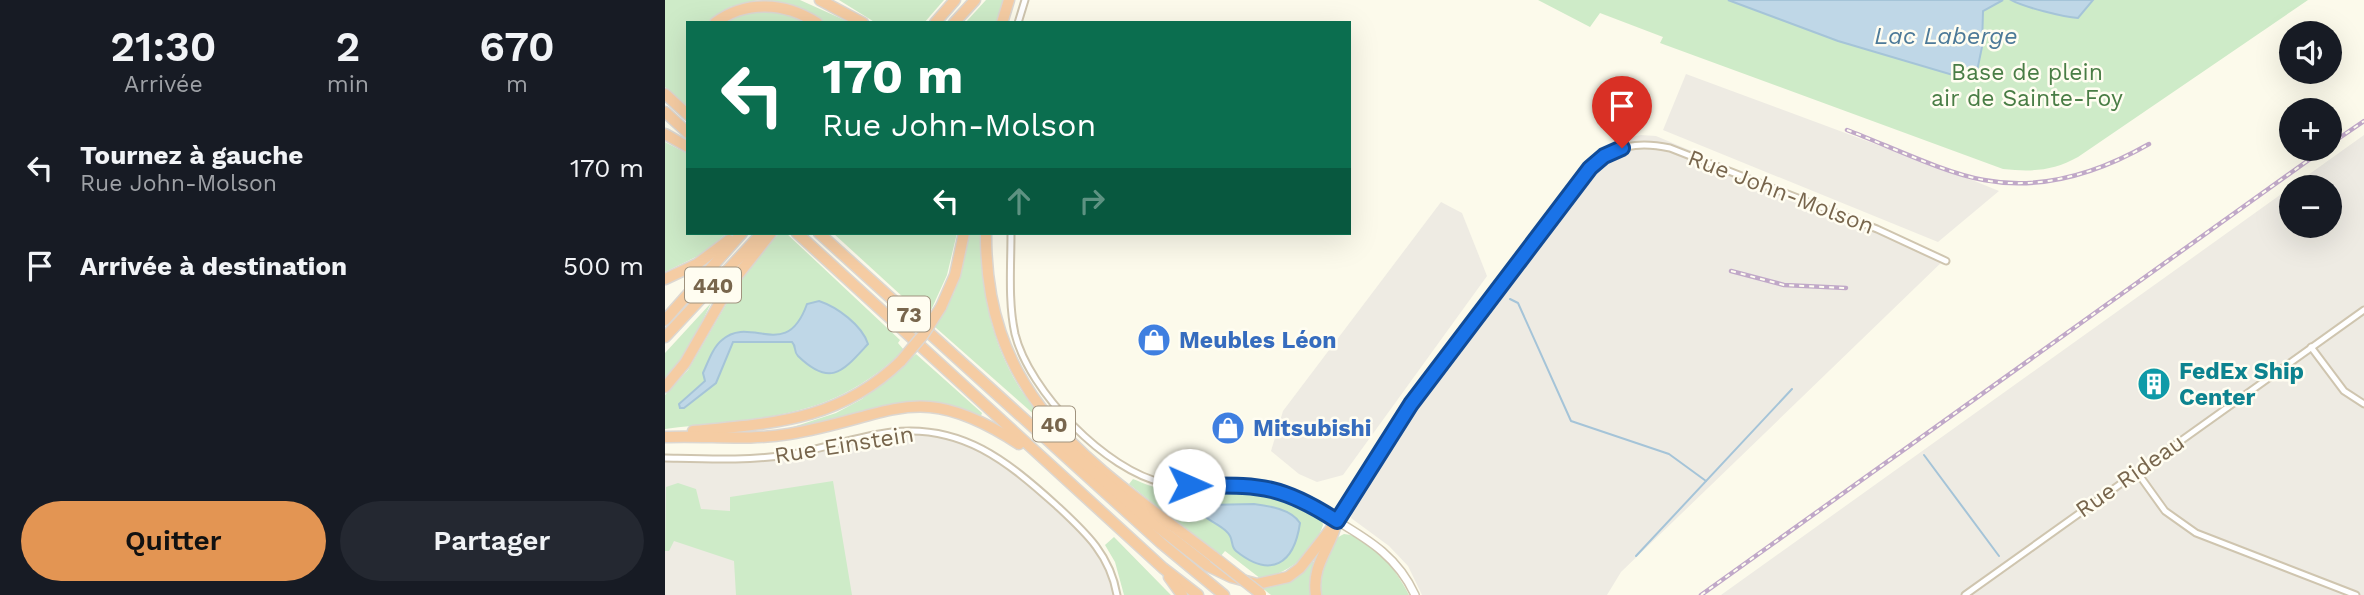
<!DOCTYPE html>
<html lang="fr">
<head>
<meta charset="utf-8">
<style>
	:root { --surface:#171b24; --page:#242831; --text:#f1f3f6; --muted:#9ea1a6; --accent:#e39553 }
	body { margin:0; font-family:"Work Sans",sans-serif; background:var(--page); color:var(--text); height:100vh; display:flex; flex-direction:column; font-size:26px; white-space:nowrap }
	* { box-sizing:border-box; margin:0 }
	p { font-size:23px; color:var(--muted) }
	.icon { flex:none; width:38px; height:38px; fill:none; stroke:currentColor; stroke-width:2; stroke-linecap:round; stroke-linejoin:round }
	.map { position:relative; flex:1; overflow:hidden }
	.sheet { display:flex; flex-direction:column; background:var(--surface); width:665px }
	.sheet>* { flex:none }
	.top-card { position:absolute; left:21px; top:21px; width:665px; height:214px; border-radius:0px; box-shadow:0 7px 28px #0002; background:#0b6e4f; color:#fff; overflow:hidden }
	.fabs { position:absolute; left:1614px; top:21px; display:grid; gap:14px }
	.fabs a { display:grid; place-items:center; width:63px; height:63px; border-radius:50%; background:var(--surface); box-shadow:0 7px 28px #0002; font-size:35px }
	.pin { position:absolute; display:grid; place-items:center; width:60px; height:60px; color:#fff; margin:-72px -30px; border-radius:50% 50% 50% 0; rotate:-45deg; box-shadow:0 0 7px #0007 }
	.pin .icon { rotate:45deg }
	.me { position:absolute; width:77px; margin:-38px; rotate:91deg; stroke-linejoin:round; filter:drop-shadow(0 0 5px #0008) }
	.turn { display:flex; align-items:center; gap:24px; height:147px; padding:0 21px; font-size:32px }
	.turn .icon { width:91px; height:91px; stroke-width:2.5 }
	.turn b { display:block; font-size:49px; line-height:60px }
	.lanes { display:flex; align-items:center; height:66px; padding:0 21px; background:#0003; justify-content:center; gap:35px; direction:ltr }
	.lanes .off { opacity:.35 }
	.eta { display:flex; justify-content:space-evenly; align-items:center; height:119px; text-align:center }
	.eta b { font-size:42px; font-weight:600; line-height:49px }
	.cta { display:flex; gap:14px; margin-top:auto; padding:14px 21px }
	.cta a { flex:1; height:80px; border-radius:42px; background:var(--accent); color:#111; font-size:28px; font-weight:600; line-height:80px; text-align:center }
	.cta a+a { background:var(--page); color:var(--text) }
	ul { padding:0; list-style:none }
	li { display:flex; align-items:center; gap:21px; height:98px; padding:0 21px }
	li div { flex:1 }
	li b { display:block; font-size:26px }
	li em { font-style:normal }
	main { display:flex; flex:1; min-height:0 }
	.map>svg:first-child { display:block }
</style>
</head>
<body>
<main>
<section class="sheet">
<div class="eta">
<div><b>21:30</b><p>Arrivée</p></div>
<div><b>2</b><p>min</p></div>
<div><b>670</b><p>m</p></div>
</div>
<ul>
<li><svg class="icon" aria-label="left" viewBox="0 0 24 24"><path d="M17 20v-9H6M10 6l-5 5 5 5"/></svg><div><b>Tournez à gauche</b><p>Rue John-Molson</p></div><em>170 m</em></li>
<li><svg class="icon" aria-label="arrive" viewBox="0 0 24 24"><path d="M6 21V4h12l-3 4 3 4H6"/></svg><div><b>Arrivée à destination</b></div><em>500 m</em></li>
</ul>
<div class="cta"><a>Quitter</a><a>Partager</a></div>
</section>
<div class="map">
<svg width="1699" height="595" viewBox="0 0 1699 595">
	<rect width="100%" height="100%" fill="#fcfaeb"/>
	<!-- industrial -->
	<g fill="#eeebe3" fill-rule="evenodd">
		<polygon points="1021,74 1307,180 1334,191 1273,242 998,130"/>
		<polygon points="976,135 991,136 1281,258 956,572 942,595 757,595 743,566 724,546 686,518 688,505 754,404 925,160 956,139"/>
		<path d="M1699,135V595H1056ZM1626,187H1664V226H1626Z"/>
		<polygon points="776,202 797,213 822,276 678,475 652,482 634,474 606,451 618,411"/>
		<polygon points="261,432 292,438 331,454 433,546 452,595 0,595 0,458 104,457 206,436"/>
	</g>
	<!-- green -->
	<g fill="#ceebc8">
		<polygon points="0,0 93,0 65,7 45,23 23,23 23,107 0,87"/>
		<polygon points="97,0 135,0 186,23 159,23 139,11"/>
		<polygon points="174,0 279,0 259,23 211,23"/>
		<polygon points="321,0 339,0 332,23 300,23"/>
		<path d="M873,0H1643L1413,157C1388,171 1367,172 1338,169L995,43L998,37L935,13L925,27Z"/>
		<polygon points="98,9 129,16 143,23 58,23 70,14"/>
		<polygon points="0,142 23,154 23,233 62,233 37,254 0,272"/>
		<path d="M114,233H121L235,340L233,343L239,350C165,422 95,417 0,429V395L23,370L74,282Z"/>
		<polygon points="168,233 292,233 282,275 262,319"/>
		<path d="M304,233H317C315,286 325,339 353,385C360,398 375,411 380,424L270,327L289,293Z"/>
		<polygon points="46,303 26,345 0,380 0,353"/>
		<path d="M251,354L317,413L316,416C250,384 188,418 122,429L171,413L197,399Z"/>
		<path d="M468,479C480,484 492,489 505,490C537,495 650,480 658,525C648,555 625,572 596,579L560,551L555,557L464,484Z"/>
		<polygon points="168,481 187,595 71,595 69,561 9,541 4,551 0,551 1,487 13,483 31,489 36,509 65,511 65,497"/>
		<path d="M679,534C708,536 732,572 744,595H654C655,575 657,543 679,534Z"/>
		<polygon points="449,537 500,589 506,595 459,595 450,562 440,545"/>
		<polygon points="645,561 649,562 646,595 606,595 596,587 619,583"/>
	</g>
	<!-- water -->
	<g fill="#bfd7e7" stroke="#a5c4d8" stroke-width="2">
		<polygon points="1063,0 1338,0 1318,11 1317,47 1311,76 1298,78 1173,41"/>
		<path d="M1346,0H1428L1413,18C1399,17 1358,7 1346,0Z"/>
		<path d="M154,301C172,307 197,325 203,344C178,371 166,388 133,356C128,351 132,347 127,342H68L51,383L19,408H15L14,404L40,381L38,373C43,362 48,347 57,340C86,314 121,363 142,304Z"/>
		<path d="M589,504C604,506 626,509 635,523C629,564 606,579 571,551C565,546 569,538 562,532C554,524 543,521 535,512L541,505Z"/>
	</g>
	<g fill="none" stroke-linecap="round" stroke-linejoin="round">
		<!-- stream -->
		<g stroke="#a5c4d8" stroke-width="2">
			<polyline points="845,299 853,303 906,421 1004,454 1041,481"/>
			<polyline points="1259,455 1334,556"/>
			<polyline points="971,556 1127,389"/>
		</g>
		<defs>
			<g id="minor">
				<polyline points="353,23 360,0"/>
				<path d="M346,233C346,266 343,302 350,334C364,391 441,471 499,483C541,491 585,478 626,494C642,500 657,511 672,521L746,404L925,168C949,145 973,141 1005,148L1212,229L1281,261"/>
				<polyline points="1646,347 1679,391 1699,404"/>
				<path d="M0,458C42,459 86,461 128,454C161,448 193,436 227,432C297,424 342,461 391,505C420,532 445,554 452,595"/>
				<polyline points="1472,472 1500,511 1531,533 1691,595"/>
				<polyline points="1300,595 1699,310"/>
			</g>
			<path id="tertiary" d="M672,521C706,541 733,558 750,595"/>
			<g id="motorway">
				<polyline points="155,0 198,23"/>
				<path d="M50,23C80,0 120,2 152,23"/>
				<polyline points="270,23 290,0"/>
				<polyline points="289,23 310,0"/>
				<polyline points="337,23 344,0"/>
				<polyline points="0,94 23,115"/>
				<polyline points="0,112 23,133"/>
				<polyline points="0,134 23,147"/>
				<polyline points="132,233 498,568 533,595"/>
				<polyline points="154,233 496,543 559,595"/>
				<path d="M321,233C320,403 428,464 549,557"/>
				<polyline points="0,279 32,264 64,240"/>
				<polyline points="276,307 290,275 299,233"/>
				<polyline points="0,320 77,233"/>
				<polyline points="0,337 97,233"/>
				<polyline points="0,387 20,363 65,285 106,233"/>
				<polyline points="372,421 479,516 543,566 566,577 592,584 623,577 635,568 672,521"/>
				<path d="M28,431C109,423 174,421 236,361"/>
				<path d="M0,437C41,435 83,441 124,434C228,417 252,377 354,444"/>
				<polyline points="504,577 517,595"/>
				<path d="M651,595C646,565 666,548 672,521"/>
			</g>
		</defs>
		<!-- minor casing -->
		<use href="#minor" stroke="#cfc5af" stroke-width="9"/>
		<!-- tertiary casing -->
		<use href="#tertiary" stroke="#cfc5af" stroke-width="10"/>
		<!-- motorway casing -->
		<use href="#motorway" stroke="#dcd7d1" stroke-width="13"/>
		<!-- minor -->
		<use href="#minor" stroke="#fff" stroke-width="5"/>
		<!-- tertiary -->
		<use href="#tertiary" stroke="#fff" stroke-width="7"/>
		<!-- motorway -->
		<use href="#motorway" stroke="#f5cca3" stroke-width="10"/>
		<defs>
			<g id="rail">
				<path d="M1182,130C1222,145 1279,173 1319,180C1377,191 1435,172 1484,144"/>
				<polyline points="1664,145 1699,121"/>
				<polyline points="1066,271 1119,285 1181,288"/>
				<polyline points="1036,595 1659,149"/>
			</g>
		</defs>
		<!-- rail casing -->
		<use href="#rail" stroke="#c0a8c8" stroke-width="4.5"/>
		<!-- rail -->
		<use href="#rail" stroke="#fffdf1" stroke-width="2" stroke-dasharray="5" stroke-linecap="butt"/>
		<defs>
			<g id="motorway-bridge">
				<polyline points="236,361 258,335 276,307"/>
				<polyline points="549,557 596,594"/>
			</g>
		</defs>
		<!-- motorway-bridge casing -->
		<use href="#motorway-bridge" stroke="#dcd7d1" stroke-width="13" stroke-linecap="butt"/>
		<!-- motorway-bridge -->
		<use href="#motorway-bridge" stroke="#f5cca3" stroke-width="10"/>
	</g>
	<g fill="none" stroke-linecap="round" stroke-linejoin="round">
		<defs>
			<path id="route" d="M524,485C592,486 612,482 672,521L746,404L925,168L939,156L957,148"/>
		</defs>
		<!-- route casing -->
		<use href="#route" stroke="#114b97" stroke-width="18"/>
		<!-- route -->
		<use href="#route" stroke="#1a73e8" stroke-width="12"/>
	</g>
	<!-- icons -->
	<defs>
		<symbol id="shop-disc" viewBox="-11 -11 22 22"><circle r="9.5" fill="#3f7fe0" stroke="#fffdf1"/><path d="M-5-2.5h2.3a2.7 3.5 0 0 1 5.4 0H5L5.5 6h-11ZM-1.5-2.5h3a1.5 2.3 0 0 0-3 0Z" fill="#fff"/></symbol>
		<symbol id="building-disc" viewBox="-11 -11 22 22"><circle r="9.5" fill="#0f9aa8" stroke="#fffdf1"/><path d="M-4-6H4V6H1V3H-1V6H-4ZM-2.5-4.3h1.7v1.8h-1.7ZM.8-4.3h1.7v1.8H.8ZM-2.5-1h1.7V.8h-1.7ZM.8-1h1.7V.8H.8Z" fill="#fff"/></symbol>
	</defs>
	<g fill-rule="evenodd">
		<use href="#shop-disc" x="470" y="321" width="38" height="38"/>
		<use href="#building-disc" x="1470" y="365" width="38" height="38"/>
		<use href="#shop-disc" x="544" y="409" width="38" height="38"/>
	</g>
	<g text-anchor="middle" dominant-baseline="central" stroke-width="5" stroke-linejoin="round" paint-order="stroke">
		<!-- shield labels -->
		<g fill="#fffdf1" stroke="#a0937e" stroke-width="2">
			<rect x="20" y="267.5" width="56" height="35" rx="5"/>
			<rect x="223" y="296.5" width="42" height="35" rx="5"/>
			<rect x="368" y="406.5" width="42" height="35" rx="5"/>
		</g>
		<g font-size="21" font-weight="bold" fill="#78664d">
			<text x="48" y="285">440</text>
			<text x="244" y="314">73</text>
			<text x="389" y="424">40</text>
		</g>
		<!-- park labels -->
		<g font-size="23" fill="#497d45" stroke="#fffdf1">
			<text x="1362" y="72">Base de plein<tspan x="1362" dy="26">air de Sainte-Foy</tspan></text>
		</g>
		<!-- street labels -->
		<g font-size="23" fill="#78664d" stroke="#fffdf1">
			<text transform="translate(1116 192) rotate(21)">Rue John-Molson</text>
			<text transform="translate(179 445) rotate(-9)">Rue Einstein</text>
			<text transform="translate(1465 476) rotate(-35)">Rue Rideau</text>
		</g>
		<!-- shop labels -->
		<g font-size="23" font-weight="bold" fill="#366cbe" stroke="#fffdf1" text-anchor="start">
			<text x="514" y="340">Meubles Léon</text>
			<text x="588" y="428">Mitsubishi</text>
		</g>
		<!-- culture labels -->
		<g font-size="23" font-weight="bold" fill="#0d838f" stroke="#fffdf1" text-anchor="start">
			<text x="1514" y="371">FedEx Ship<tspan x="1514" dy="26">Center</tspan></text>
		</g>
		<!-- water labels -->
		<g font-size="24" font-style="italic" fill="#4d7a99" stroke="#fffdf1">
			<text x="1281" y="36">Lac Laberge</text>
		</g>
	</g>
</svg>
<div class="fabs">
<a><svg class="icon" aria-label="sound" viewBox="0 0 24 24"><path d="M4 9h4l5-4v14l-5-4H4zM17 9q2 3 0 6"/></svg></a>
<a>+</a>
<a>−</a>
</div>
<div class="pin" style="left:957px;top:148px;background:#d93025"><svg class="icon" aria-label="arrive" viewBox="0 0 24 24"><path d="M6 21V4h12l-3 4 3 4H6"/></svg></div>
<svg class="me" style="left:524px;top:485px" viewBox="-20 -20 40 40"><circle r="19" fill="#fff"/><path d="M0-13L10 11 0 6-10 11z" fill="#1a73e8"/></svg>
<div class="top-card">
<div class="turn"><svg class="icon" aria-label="left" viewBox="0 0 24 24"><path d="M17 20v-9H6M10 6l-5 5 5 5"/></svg><div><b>170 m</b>Rue John-Molson</div></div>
<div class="lanes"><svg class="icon" aria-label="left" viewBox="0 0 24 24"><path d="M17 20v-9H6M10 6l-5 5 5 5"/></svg><svg class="icon off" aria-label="ahead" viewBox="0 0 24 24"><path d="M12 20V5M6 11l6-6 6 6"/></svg><svg class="icon off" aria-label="right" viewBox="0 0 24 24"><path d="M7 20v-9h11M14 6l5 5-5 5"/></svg></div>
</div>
</div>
</main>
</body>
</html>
